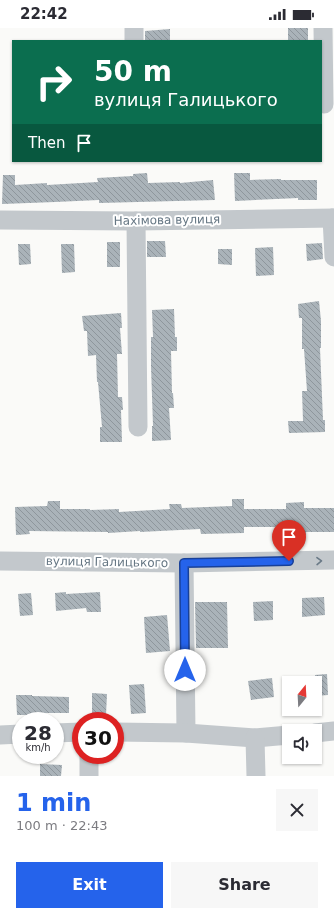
<!DOCTYPE html>
<html lang="en">
<head>
<meta charset="utf-8">
<style>
	:root { --surface:#fff; --page:#f7f7f7; --text:#2b2b33; --muted:#7c7c81; --accent:#2563eb }
	body { margin:0; font-family:"DejaVu Sans",sans-serif; background:var(--page); color:var(--text); height:100vh; display:flex; flex-direction:column; font-size:15px; white-space:nowrap }
	* { box-sizing:border-box; margin:0 }
	p { font-size:13px; color:var(--muted) }
	.icon { flex:none; width:22px; height:22px; fill:none; stroke:currentColor; stroke-width:2; stroke-linecap:round; stroke-linejoin:round }
	.map { position:relative; height:748px; overflow:hidden }
	.drawer { display:flex; flex-direction:column; background:var(--surface); flex:1 }
	.drawer>* { flex:none }
	.guide { position:absolute; left:12px; top:12px; width:310px; height:122px; border-radius:0px; box-shadow:0 1px 3px #0004; background:#0b6e4f; color:#fff; overflow:hidden }
	.needle { width:26px; rotate:18deg }
	.buttons { position:absolute; left:282px; top:648px; display:grid; gap:8px }
	.buttons a { display:grid; place-items:center; width:40px; height:40px; border-radius:0px; background:var(--surface); box-shadow:0 1px 3px #0004; font-size:20px }
	.speed { position:absolute; left:12px; top:684px; display:flex; gap:8px; font-size:20px; font-weight:700; text-align:center }
	.speed>* { display:grid; place-content:center; width:52px; height:52px; border-radius:50%; background:var(--surface); box-shadow:0 1px 3px #0004; line-height:1 }
	.speed small { font-size:10px; font-weight:400 }
	.speed .limit { border:6px solid #d22; background:#fff; color:#111 }
	.pin { position:absolute; display:grid; place-items:center; width:34px; height:34px; color:#fff; margin:-41px -17px; border-radius:50% 50% 50% 0; rotate:-45deg; box-shadow:0 0 4px #0007 }
	.pin .icon { rotate:45deg }
	.me { position:absolute; width:44px; margin:-22px; rotate:0deg; stroke-linejoin:round; filter:drop-shadow(0 0 3px #0008) }
	.turn { display:flex; align-items:center; gap:14px; height:84px; padding:0 16px; font-size:18px }
	.turn .icon { width:52px; height:52px; stroke-width:2.5 }
	.turn b { display:block; font-size:28px; line-height:34px }
	.then { display:flex; align-items:center; height:38px; padding:0 16px; background:#0003; gap:8px; font-size:15px }
	.round { display:grid; place-items:center; flex:none; width:42px; height:42px; border-radius:0px; background:var(--page) }
	.head { display:flex; align-items:center; justify-content:space-between; height:68px; padding:0 16px }
	h1 { font-size:24px; font-weight:600; line-height:30px; color:var(--accent) }
	.action { display:flex; gap:8px; margin-top:auto; padding:8px 16px }
	.action a { flex:1; height:46px; border-radius:0px; background:var(--accent); color:#fff; font-size:16px; font-weight:600; line-height:46px; text-align:center }
	.action a+a { background:var(--page); color:var(--text) }
	.status { display:flex; justify-content:space-between; align-items:center; height:28px; padding:0 20px; background:var(--surface); direction:ltr }
	.status svg { height:11px; fill:currentColor }
	.map>svg:first-child { display:block }
</style>
</head>
<body>
<div class="status"><b>22:42</b><svg viewBox="0 0 49 12"><path d="M0 12V9h3v3zM5 12V6h3v6zM10 12V3h3v9zM15 12V0h3v12zM26 1h20v11H26zM47 4h2v5h-2z"/></svg></div>
<div class="map">
<svg width="334" height="748" viewBox="0 0 334 748">
	<defs>
		<pattern id="building-back-hatch" width="6" height="6" patternUnits="userSpaceOnUse"><rect width="6" height="6" fill="#aab3b9"/><path d="M-1 5l2 2M0 0l6 6M5-1l2 2" fill="none" stroke="#8e969c"/></pattern>
	</defs>
	<rect width="100%" height="100%" fill="#fafaf8"/>
	<!-- building -->
	<g fill="url(#building-back-hatch)">
		<rect x="288" y="0" width="20" height="13"/>
		<polygon points="170,1 170,13 145,13 145,3"/>
		<polygon points="147,145 148,155 180,154 180,155 213,152 215,172 99,175 99,172 55,174 2,176 3,147 15,147 15,157 47,155 47,157 98,154 97,150 133,148 133,146"/>
		<polygon points="234,145 250,145 250,152 281,151 281,152 317,152 317,172 298,172 298,170 235,173"/>
		<polygon points="147,213 165,213 166,229 147,229"/>
		<rect x="107" y="214" width="13" height="25"/>
		<polygon points="322,215 323,231 307,233 306,216"/>
		<polygon points="18,216 30,216 31,236 19,237"/>
		<polygon points="61,216 74,216 75,244 62,245"/>
		<polygon points="273,219 274,247 256,248 255,220"/>
		<polygon points="218,221 232,221 232,237 218,236"/>
		<polygon points="319,273 321,293 321,320 320,320 323,392 325,392 325,404 289,405 288,393 303,393 302,363 307,363 304,321 302,321 302,290 299,290 298,276"/>
		<polygon points="174,281 175,309 177,309 177,323 171,323 172,365 173,365 174,380 169,380 171,412 152,413 152,398 153,398 151,338 151,309 153,309 152,282"/>
		<polygon points="121,285 122,300 120,300 122,326 117,326 118,369 122,369 123,382 121,382 122,414 100,414 100,399 102,399 98,354 97,354 96,327 88,328 87,303 84,303 82,288"/>
		<polygon points="232,471 244,471 244,481 286,481 286,475 304,474 304,480 334,480 334,504 306,504 306,507 288,509 287,499 244,499 244,505 201,506 200,501 140,504 140,503 108,505 108,504 29,503 30,506 16,507 15,479 47,478 48,473 60,473 60,481 90,481 90,482 119,481 119,484 170,481 169,476 181,476 182,480 232,478"/>
		<polygon points="66,564 66,566 100,564 101,584 87,584 86,580 56,583 55,565"/>
		<polygon points="31,565 33,587 20,588 18,566"/>
		<polygon points="324,569 325,587 302,589 302,570"/>
		<polygon points="273,573 273,592 254,593 253,574"/>
		<polygon points="195,574 227,574 228,620 196,620"/>
		<polygon points="167,587 170,623 146,625 144,589"/>
		<polygon points="327,646 328,667 315,668 315,647"/>
		<polygon points="272,650 274,669 251,672 248,653"/>
		<polygon points="144,656 146,685 131,686 129,657"/>
		<polygon points="92,665 107,666 106,687 92,686"/>
		<polygon points="16,667 32,667 32,668 69,669 69,685 33,685 33,687 17,687"/>
		<polygon points="40,736 62,737 61,748 40,748"/>
	</g>
	<g fill="none" stroke-linecap="round" stroke-linejoin="round">
		<!-- minor -->
		<g stroke="#c3c8cc" stroke-width="19">
			<polyline points="323,0 324,76"/>
			<polyline points="134,13 134,0"/>
			<polyline points="332,190 334,229"/>
			<polyline points="0,192 136,193 334,190"/>
			<polyline points="136,193 138,399"/>
			<polyline points="0,533 184,535 334,532"/>
			<polyline points="184,535 186,705"/>
			<polyline points="115,704 186,705 255,710 289,707"/>
			<polyline points="55,705 81,704"/>
			<polyline points="315,705 334,703"/>
			<polyline points="0,707 21,706"/>
			<polyline points="255,710 256,748"/>
			<polyline points="89,727 89,748"/>
		</g>
	</g>
	<!-- one-way arrows -->
	<defs><path id="oneway-chevron" d="M-2-3.5L2.5 0L-2 3.5" fill="none" stroke-width="1.6" stroke-linecap="round" stroke-linejoin="round"/></defs>
	<use stroke="#6a7a87" href="#oneway-chevron" transform="translate(319 533) rotate(-1)"/>
	<g fill="none" stroke-linecap="round" stroke-linejoin="round">
		<defs>
			<polyline id="route" points="185,642 184,535 289,533"/>
		</defs>
		<!-- route casing -->
		<use href="#route" stroke="#184099" stroke-width="10"/>
		<!-- route -->
		<use href="#route" stroke="#2563eb" stroke-width="7"/>
	</g>
	<g text-anchor="middle" dominant-baseline="central" stroke-width="4" stroke-linejoin="round" paint-order="stroke">
		<!-- street labels -->
		<g font-size="12" fill="#657683" stroke="#fff">
			<text transform="translate(167 192) rotate(-1)">Нахімова вулиця</text>
			<text transform="translate(107 534) rotate(1)">вулиця Галицького</text>
		</g>
	</g>
</svg>
<div class="buttons">
<a><svg class="needle" viewBox="-14 -14 28 28"><path d="M0-13l5 13h-10z" fill="#e53935"/><path d="M0 13l5-13h-10z" fill="#7c7c81"/></svg></a>
<a><svg class="icon" aria-label="sound" viewBox="0 0 24 24"><path d="M4 9h4l5-4v14l-5-4H4zM17 9q2 3 0 6"/></svg></a>
</div>
<div class="speed"><div>28<small>km/h</small></div><div class="limit">30</div></div>
<div class="pin" style="left:289px;top:533px;background:#d93025"><svg class="icon" aria-label="arrive" viewBox="0 0 24 24"><path d="M6 21V4h12l-3 4 3 4H6"/></svg></div>
<svg class="me" style="left:185px;top:642px" viewBox="-20 -20 40 40"><circle r="19" fill="#fff"/><path d="M0-13L10 11 0 6-10 11z" fill="#2563eb"/></svg>
<div class="guide">
<div class="turn"><svg class="icon" aria-label="right" viewBox="0 0 24 24"><path d="M7 20v-9h11M14 6l5 5-5 5"/></svg><div><b>50 m</b>вулиця Галицького</div></div>
<div class="then">Then<svg class="icon" aria-label="arrive" viewBox="0 0 24 24"><path d="M6 21V4h12l-3 4 3 4H6"/></svg></div>
</div>
</div>
<section class="drawer">
<div class="head"><div><h1>1 min</h1><p>100 m · 22:43</p></div><a class="round"><svg class="icon" aria-label="close" viewBox="0 0 24 24"><path d="M6 6l12 12M18 6L6 18"/></svg></a></div>
<div class="action"><a>Exit</a><a>Share</a></div>
</section>
</body>
</html>
